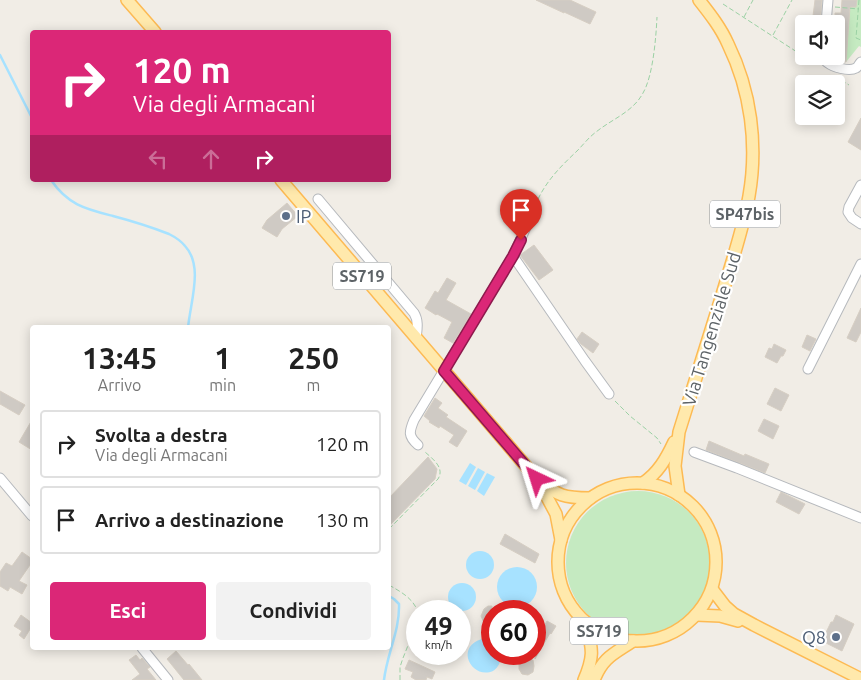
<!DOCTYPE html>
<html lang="it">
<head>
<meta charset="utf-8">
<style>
	:root { --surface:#fff; --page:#f2f2f2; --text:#222; --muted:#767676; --line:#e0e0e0; --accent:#db2777 }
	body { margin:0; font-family:Ubuntu,sans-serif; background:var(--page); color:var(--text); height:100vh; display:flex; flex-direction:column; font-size:19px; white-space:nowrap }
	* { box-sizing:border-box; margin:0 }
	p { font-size:16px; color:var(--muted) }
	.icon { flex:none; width:28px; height:28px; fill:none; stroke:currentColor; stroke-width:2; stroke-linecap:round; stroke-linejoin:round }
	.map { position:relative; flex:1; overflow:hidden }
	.details { position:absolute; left:30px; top:325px; width:361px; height:325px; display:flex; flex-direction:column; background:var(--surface); border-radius:5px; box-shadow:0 2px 12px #0003 }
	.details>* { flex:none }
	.banner { position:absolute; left:30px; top:30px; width:361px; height:152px; border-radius:5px; box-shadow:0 2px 12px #0003; background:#db2777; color:#fff; overflow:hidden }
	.tools { position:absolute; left:795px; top:15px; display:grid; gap:10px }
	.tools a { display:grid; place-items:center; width:50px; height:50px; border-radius:5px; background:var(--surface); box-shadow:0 2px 12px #0003; font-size:25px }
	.speed { position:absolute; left:406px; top:600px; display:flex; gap:10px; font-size:25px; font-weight:700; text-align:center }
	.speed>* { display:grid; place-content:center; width:65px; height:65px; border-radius:50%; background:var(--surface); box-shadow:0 2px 12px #0003; line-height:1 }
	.speed small { font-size:12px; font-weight:400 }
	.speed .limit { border:8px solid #d22; background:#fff; color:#111 }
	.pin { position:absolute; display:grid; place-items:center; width:42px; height:42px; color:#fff; margin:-51px -21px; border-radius:50% 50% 50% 0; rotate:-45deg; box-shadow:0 0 5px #0007 }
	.pin .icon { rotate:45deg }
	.me { position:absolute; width:55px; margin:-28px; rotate:319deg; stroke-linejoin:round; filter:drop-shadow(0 0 4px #0008) }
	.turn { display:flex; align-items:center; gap:18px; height:105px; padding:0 20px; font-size:22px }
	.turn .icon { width:65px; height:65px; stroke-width:2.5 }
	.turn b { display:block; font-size:35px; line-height:42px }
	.lanes { display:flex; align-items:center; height:48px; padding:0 20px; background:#0003; justify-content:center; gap:25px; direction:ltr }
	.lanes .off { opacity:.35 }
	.eta { display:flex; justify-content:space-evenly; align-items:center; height:85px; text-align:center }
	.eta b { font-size:30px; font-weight:600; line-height:35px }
	.action { display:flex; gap:10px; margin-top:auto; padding:10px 20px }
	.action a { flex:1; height:58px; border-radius:5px; background:var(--accent); color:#fff; font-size:20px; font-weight:600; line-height:58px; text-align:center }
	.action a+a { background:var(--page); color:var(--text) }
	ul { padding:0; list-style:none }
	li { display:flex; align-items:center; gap:15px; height:68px; margin:0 10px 8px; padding:0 10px; border:2px solid var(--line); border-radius:5px }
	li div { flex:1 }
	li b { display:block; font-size:19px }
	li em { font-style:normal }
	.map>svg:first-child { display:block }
</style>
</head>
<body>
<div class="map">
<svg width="861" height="680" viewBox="0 0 861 680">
	<rect width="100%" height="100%" fill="#f1ede6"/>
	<!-- green -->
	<g fill="#c5eac1">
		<polygon points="857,0 861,0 861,47 859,46 846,62 850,7"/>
		<circle cx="638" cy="563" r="72"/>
	</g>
	<!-- water -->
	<g fill="#a7e2ff">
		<polygon points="470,463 476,467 466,485 459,481"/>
		<polygon points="478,468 485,472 475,490 468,486"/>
		<polygon points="487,473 495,477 484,496 477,491"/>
		<circle cx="480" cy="565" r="14"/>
		<circle cx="517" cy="587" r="20"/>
		<circle cx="462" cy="597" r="14"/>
		<path d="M482,639H487L492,641V654H501C501,661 499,667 493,671C472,680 454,647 482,639Z"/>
	</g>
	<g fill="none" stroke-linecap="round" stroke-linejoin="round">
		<!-- stream -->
		<g stroke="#a7e2ff" stroke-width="2.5">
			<polyline points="0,55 32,118"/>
			<path d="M51,180C68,205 86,209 113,216C132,221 151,227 169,234C175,237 181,241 185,246C204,266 190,303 188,328"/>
			<path d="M384,680C387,654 400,630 399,604L394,599L389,596"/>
		</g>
	</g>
	<!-- building -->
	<g fill="#cfcac4" stroke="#d6cec3">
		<polygon points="536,0 570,0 596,12 590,24 564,12 564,13"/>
		<polygon points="815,0 822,0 820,24 812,24"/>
		<polygon points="842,0 857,0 856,7 850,7 846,62 836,60 836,24 835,24 835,13 841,13"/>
		<polygon points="861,118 861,150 848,142"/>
		<polygon points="287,203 298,216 282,229 277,237 262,228 267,220"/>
		<polygon points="534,245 553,270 539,280 520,255"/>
		<polygon points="447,278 456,283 446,300 471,314 453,343 444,338 452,322 437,314 436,315 425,308 435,291 438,293"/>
		<polygon points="861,308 861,332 856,342 847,338"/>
		<polygon points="582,332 599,344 593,353 581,344 577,339"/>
		<polygon points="807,335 816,339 810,351 802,347"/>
		<polygon points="774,344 786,350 783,356 781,356 777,363 765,357 769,348 772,349"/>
		<polygon points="775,388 789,395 781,411 767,404"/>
		<polygon points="0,391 25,405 19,415 0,404"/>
		<polygon points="435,398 442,403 438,408 448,415 446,417 467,431 457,447 449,442 454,435 440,426 439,428 429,422 430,421 424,416"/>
		<polygon points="764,419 779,426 773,439 758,431"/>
		<polygon points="32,420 32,450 19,442"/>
		<polygon points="709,441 744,456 745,454 769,464 765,473 706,450"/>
		<polygon points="428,457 437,469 435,479 389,526 389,498"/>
		<polygon points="781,492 805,504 799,514 776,502"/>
		<polygon points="505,534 539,554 535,563 500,544"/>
		<polygon points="22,552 32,559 32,562 19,581 27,585 22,594 10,587 8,591 0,586 0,572 6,563 12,566"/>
		<polygon points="492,606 492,626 484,623 481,616 484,609 488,606"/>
		<polygon points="21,615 32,623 32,626 24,639 19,635 22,631 14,626"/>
		<polygon points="836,615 854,624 842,651 822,641 831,622 833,622"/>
		<polygon points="547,621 556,626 551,634 550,633 535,659 535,643"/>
		<polygon points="176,651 188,665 189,664 202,680 184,680 167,659"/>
		<polygon points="136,655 140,660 142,658 150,667 147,669 156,680 132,680 140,674 129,660"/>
		<polygon points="525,659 533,660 534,666 533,672 528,675 522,674 519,669 519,663"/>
		<polygon points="409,660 435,672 432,679 427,677 426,680 416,680 411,677 413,672 405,669"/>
	</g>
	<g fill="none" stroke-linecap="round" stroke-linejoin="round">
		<defs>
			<g id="minor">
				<polyline points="826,24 828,0"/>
				<path d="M824,56C825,60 824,61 828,63C833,67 849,72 856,68C858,67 859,64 861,62"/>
				<polyline points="861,185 849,207 848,212 852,218 861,224"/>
				<path d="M318,199L414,313C419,321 417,330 416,339"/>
				<polyline points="513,256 585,361 609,394"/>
				<polyline points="808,369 861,264"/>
				<path d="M418,445C408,436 409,432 414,420L513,256L532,214"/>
				<polyline points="694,452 737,468 861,518"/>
				<polyline points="0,478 32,516"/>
				<polyline points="142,648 168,680"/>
			</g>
			<g id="major">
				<polyline points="127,0 155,32"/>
				<path d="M281,180L537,479C558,496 564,498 590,498"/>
				<circle cx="637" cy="562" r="79"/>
				<path d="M643,483C658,473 666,459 674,442"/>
				<polyline points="540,484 556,514 561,540"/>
				<path d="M679,495L675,466L679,432C693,387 707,342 721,298C731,264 743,230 749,196C758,145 751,91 728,44C721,28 710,14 699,0"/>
				<polyline points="712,589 725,606 734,614 754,625 861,679"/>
				<polyline points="696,615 720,616 738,621"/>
				<path d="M584,680C595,654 592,649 586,622"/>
				<path d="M594,680C603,657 614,654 633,641"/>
			</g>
		</defs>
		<!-- minor casing -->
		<use href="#minor" stroke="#b6b9bd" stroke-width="11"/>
		<!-- major casing -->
		<use href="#major" stroke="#fdba53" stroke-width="14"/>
		<!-- path -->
		<g stroke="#9bd1a4" stroke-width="1" stroke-dasharray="5 2.5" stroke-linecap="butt">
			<polyline points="859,0 856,38 861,40"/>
			<polyline points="723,4 817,65"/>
			<polyline points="835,7 859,9"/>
			<polyline points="744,17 753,0"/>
			<polyline points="773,35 792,0"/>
			<polyline points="835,76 849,85"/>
			<path d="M535,206C544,183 560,167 577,151C583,145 589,137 596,132C612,119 633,112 643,93C653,76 656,38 657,17"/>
			<polyline points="615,401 630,416 657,438 661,444"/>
			<path d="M389,529L438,479C445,468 433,459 425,452"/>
			<path d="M389,585C401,592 413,598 418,612"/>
			<polyline points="400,680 400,667 403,658 417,623 418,619"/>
		</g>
		<!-- minor -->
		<use href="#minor" stroke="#fff" stroke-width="9"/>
		<!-- major -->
		<use href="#major" stroke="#ffe9ac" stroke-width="11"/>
	</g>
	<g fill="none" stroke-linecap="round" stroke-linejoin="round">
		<defs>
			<polyline id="route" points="521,240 513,256 444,371 537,479"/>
		</defs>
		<!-- route casing -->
		<use href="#route" stroke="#8e194d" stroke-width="12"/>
		<!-- route -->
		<use href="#route" stroke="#db2777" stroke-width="9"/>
	</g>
	<!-- markers -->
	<g fill="#5c6f8a" stroke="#fff" stroke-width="2">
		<circle cx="286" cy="216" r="5"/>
		<circle cx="836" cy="637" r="5"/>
	</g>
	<g text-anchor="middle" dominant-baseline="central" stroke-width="4.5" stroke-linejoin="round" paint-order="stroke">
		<!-- shield labels -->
		<g fill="#fff" stroke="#8e9295" stroke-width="1">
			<rect x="710" y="200.5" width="70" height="27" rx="4"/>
			<rect x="333" y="262.5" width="58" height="27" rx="4"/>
			<rect x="570" y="617.5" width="58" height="27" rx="4"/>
		</g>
		<g font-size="16" font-weight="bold" fill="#5d6367">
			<text x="745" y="214">SP47bis</text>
			<text x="362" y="276">SS719</text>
			<text x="599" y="631">SS719</text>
		</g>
		<!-- service labels -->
		<g font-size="18" fill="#4e5e75" stroke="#fff" text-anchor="start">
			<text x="296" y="216">IP</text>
			<text x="826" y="637" text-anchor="end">Q8</text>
		</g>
		<!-- street labels -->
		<g font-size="18" fill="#5d6367" stroke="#fff">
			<text transform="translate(711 329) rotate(-73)">Via Tangenziale Sud</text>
		</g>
	</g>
</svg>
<div class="tools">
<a><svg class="icon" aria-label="sound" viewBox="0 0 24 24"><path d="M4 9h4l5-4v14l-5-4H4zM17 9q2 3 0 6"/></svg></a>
<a><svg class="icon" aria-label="layers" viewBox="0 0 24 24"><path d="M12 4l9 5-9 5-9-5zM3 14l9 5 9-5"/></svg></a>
</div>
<div class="speed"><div>49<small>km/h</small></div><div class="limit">60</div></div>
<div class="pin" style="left:521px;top:240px;background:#d93025"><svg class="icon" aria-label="arrive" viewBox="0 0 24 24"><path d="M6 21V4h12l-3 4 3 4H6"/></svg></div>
<svg class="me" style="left:537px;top:479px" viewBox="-20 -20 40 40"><path d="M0-17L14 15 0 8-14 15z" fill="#db2777" stroke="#fff" stroke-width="4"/></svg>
<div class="banner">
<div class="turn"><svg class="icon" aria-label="right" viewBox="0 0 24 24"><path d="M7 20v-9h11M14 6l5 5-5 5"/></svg><div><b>120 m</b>Via degli Armacani</div></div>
<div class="lanes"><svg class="icon off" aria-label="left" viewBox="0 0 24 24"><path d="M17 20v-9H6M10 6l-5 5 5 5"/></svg><svg class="icon off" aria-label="ahead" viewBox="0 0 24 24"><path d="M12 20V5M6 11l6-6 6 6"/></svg><svg class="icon" aria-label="right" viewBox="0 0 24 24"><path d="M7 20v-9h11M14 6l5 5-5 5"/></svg></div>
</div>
<section class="details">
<div class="eta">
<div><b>13:45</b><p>Arrivo</p></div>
<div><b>1</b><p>min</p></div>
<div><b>250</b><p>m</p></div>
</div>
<ul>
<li><svg class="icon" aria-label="right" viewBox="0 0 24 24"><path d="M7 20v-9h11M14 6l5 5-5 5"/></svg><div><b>Svolta a destra</b><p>Via degli Armacani</p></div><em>120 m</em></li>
<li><svg class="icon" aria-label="arrive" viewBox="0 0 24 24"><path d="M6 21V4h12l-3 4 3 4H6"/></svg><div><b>Arrivo a destinazione</b></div><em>130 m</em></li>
</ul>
<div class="action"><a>Esci</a><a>Condividi</a></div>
</section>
</div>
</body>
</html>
